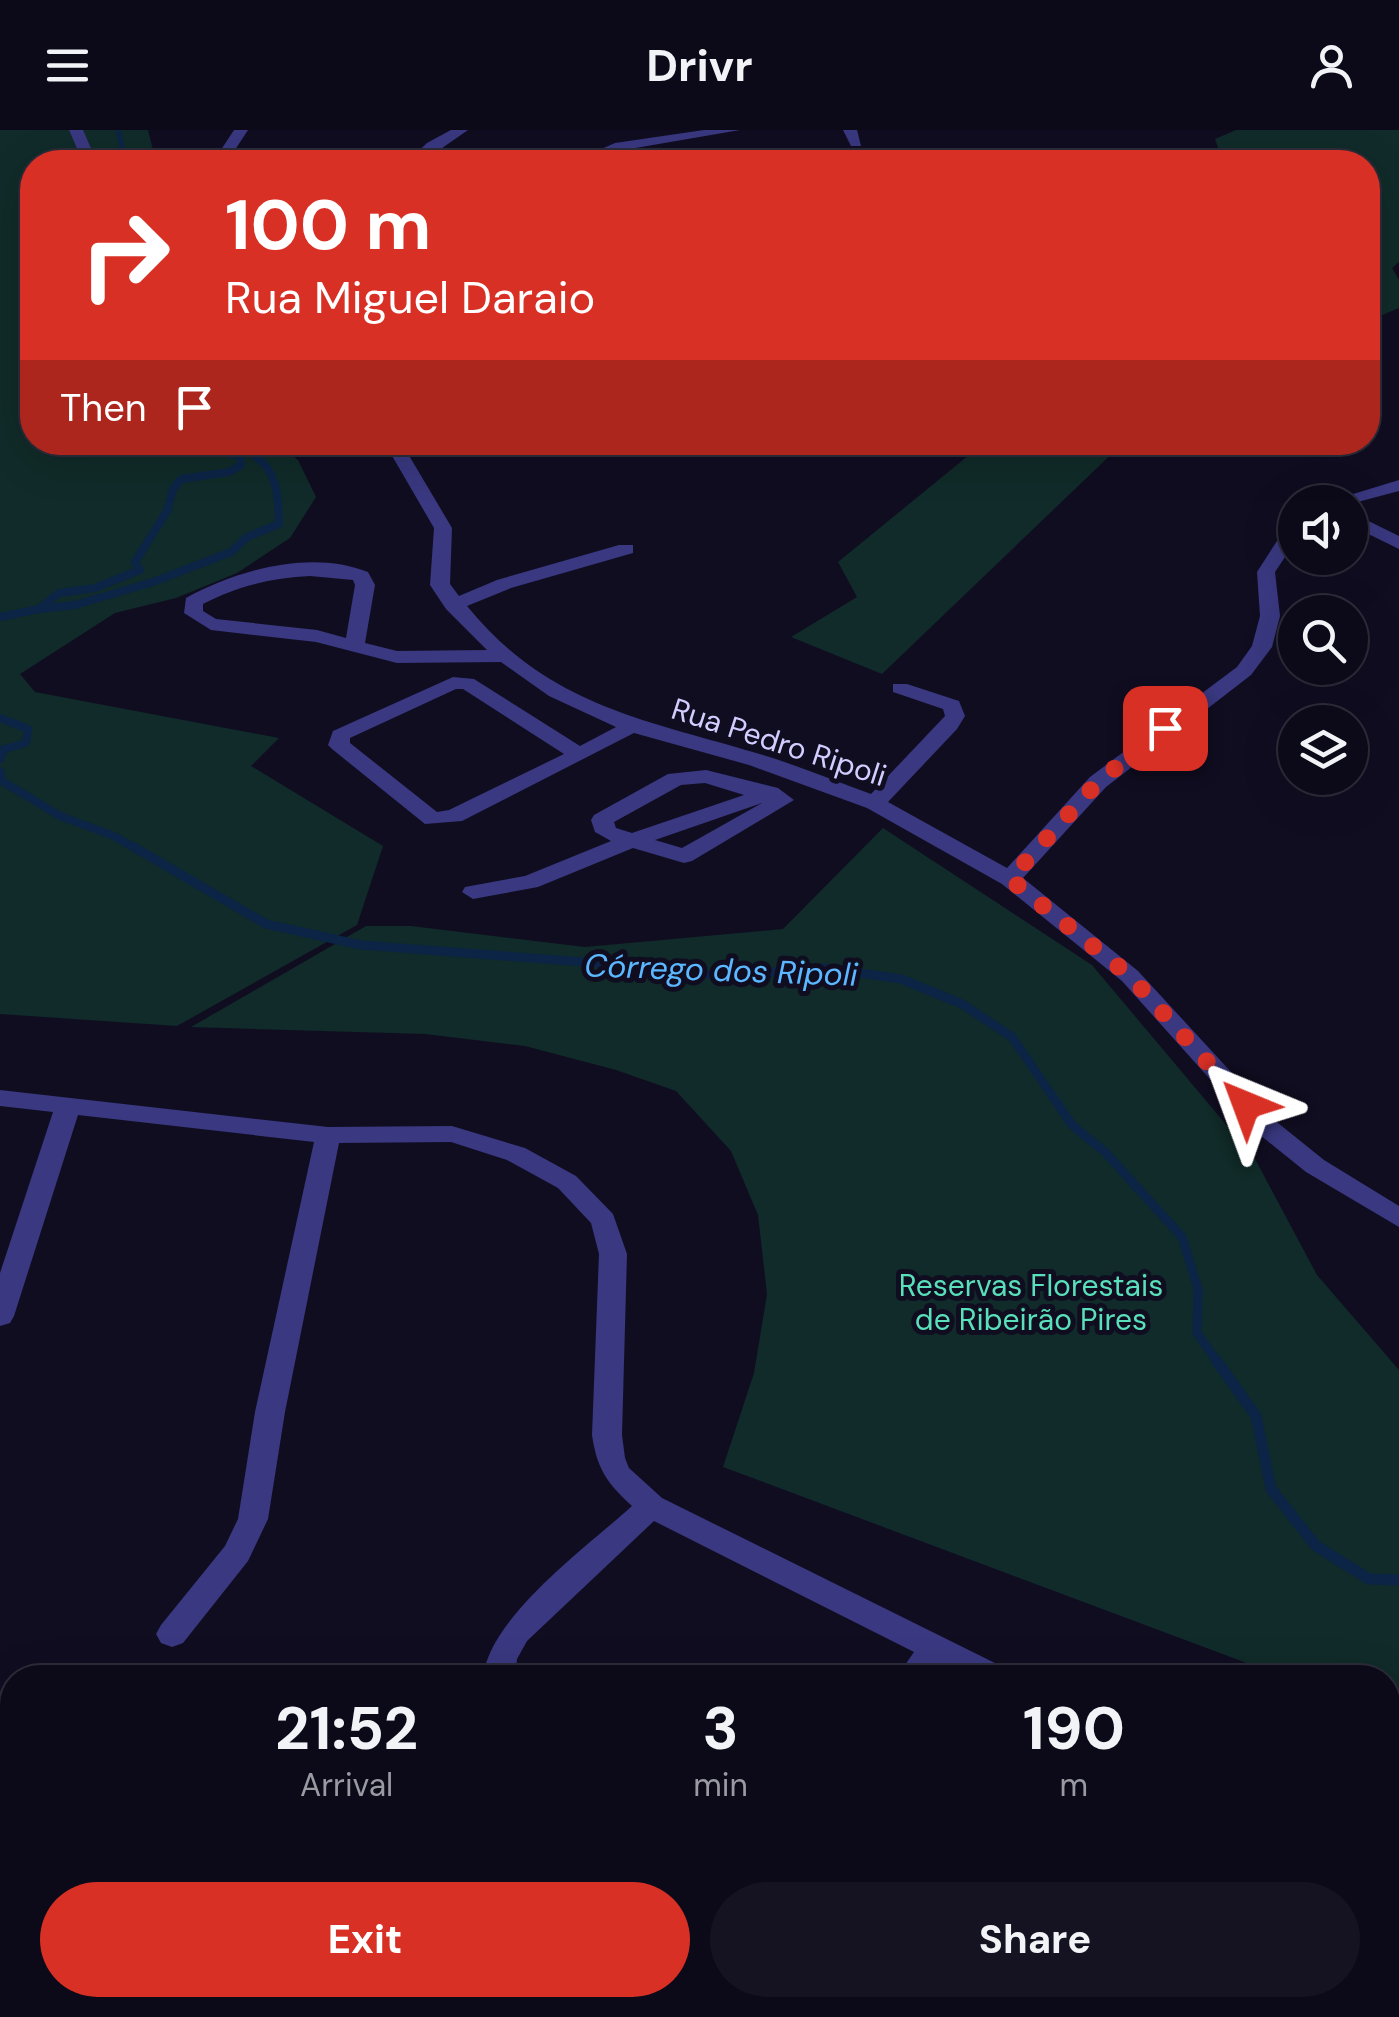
<!DOCTYPE html>
<html lang="en">
<head>
<meta charset="utf-8">
<style>
	:root { --surface:#0c0a19; --page:#151322; --text:#f1f3f6; --muted:#9a9aa2; --line:#2c2b38; --accent:#d93025 }
	body { margin:0; font-family:"DM Sans",sans-serif; background:var(--page); color:var(--text); height:100vh; display:flex; flex-direction:column; font-size:38px; white-space:nowrap }
	* { box-sizing:border-box; margin:0 }
	p { font-size:32px; color:var(--muted) }
	.icon { flex:none; width:55px; height:55px; fill:none; stroke:currentColor; stroke-width:2; stroke-linecap:round; stroke-linejoin:round }
	.map { position:relative; flex:1; overflow:hidden }
	.panel { position:absolute; left:0px; top:1535px; width:1400px; height:352px; display:flex; flex-direction:column; background:var(--surface); border-radius:40px 40px 0 0; box-shadow:0 10px 40px #0002,0 0 0 2px var(--line) }
	.panel>* { flex:none }
	.banner { position:absolute; left:20px; top:20px; width:1360px; height:305px; border-radius:40px; box-shadow:0 10px 40px #0002,0 0 0 2px var(--line); background:#d93025; color:#fff; overflow:hidden }
	.controls { position:absolute; left:1278px; top:355px; display:grid; gap:20px }
	.controls a { display:grid; place-items:center; width:90px; height:90px; border-radius:50%; background:var(--surface); box-shadow:0 10px 40px #0002,0 0 0 2px var(--line); font-size:50px }
	.pin { position:absolute; display:grid; place-items:center; width:85px; height:85px; color:#fff; margin:-42px; border-radius:20px; box-shadow:0 5px 15px #0006 }
	.me { position:absolute; width:110px; margin:-55px; rotate:316deg; stroke-linejoin:round; filter:drop-shadow(0 0 8px #0008) }
	.turn { display:flex; align-items:center; gap:35px; height:210px; padding:0 40px; font-size:45px }
	.turn .icon { width:130px; height:130px; stroke-width:2.5 }
	.turn b { display:block; font-size:70px; line-height:85px }
	.then { display:flex; align-items:center; height:95px; padding:0 40px; background:#0003; gap:20px; font-size:38px }
	.eta { display:flex; justify-content:space-evenly; align-items:center; height:170px; text-align:center }
	.eta b { font-size:60px; font-weight:700; line-height:70px }
	.primary-button { display:flex; gap:20px; margin-top:auto; padding:20px 40px }
	.primary-button a { flex:1; height:115px; border-radius:60px; background:var(--accent); color:#fff; font-size:40px; font-weight:700; line-height:115px; text-align:center }
	.primary-button a+a { background:var(--page); color:var(--text) }
	header { display:flex; justify-content:space-between; align-items:center; height:130px; padding:0 40px; background:var(--surface); font-size:45px; font-weight:700 }
	.map>svg:first-child { display:block }
</style>
</head>
<body>
<header><svg class="icon" aria-label="menu" viewBox="0 0 24 24"><path d="M4 6h16M4 12h16M4 18h16"/></svg>Drivr<svg class="icon" aria-label="person" viewBox="0 0 24 24"><circle cx="12" cy="8" r="4"/><path d="M4 21q1-7 8-7t8 7"/></svg></header>
<div class="map">
<svg width="1399" height="1887" viewBox="0 0 1399 1887">
	<rect width="100%" height="100%" fill="#100d21"/>
	<!-- green -->
	<g fill="#102b29">
		<polygon points="0,0 148,0 156,32 32,32 32,312 276,313 298,330 316,367 290,408 237,443 176,468 115,483 20,544 35,562 279,608 251,636 383,716 357,795 177,896 0,884"/>
		<polygon points="1236,0 1399,0 1399,132 1392,138 1399,150 1399,178 1368,191 1368,32 1223,32 1215,9"/>
		<polygon points="985,312 1123,313 882,544 791,507 857,467 838,432"/>
		<polygon points="883,698 1092,835 1255,1029 1317,1145 1399,1240 1399,1591 1388,1586 1388,1548 1284,1547 723,1337 754,1243 767,1164 758,1085 731,1021 676,961 616,940 525,916 425,904 191,897 366,796 411,796 585,817 783,799"/>
	</g>
	<g fill="none" stroke-linecap="round" stroke-linejoin="round">
		<!-- stream-far3 -->
		<g stroke="#0c2446" stroke-width="5">
			<polyline points="118,0 125,30"/>
			<polyline points="205,312 211,316"/>
		</g>
		<!-- stream-far2 -->
		<g stroke="#0c2446" stroke-width="8">
			<polyline points="208,314 217,321 237,325"/>
			<path d="M39,479L75,475L153,452L231,422L247,407L279,394C278,357 276,332 238,317"/>
			<polyline points="0,487 39,479 59,463 95,458 140,440 135,432 167,381 173,359 181,349 229,342 241,335 238,315"/>
			<polyline points="0,588 28,599 26,613 4,619 0,629"/>
			<polyline points="0,641 2,651 60,686 114,706 136,719"/>
		</g>
		<!-- stream-far1 -->
		<polyline stroke="#0c2446" stroke-width="9" points="132,716 266,794 361,815 597,833 662,843 736,845 826,838 901,849 962,874 1012,907 1072,995 1105,1022 1182,1107 1198,1159 1197,1203 1218,1233"/>
		<!-- stream -->
		<polyline stroke="#0c2446" stroke-width="11" points="1216,1230 1256,1286 1271,1359 1316,1416 1369,1449 1399,1450"/>
		<!-- minor -->
		<g fill="#393880" fill-rule="evenodd">
			<polygon points="69,0 83,0 97,32 83,32"/>
			<polygon points="234,0 248,0 227,32 213,32"/>
			<polygon points="451,0 468,0 422,32 407,32 427,13"/>
			<polygon points="704,0 740,0 618,21 590,32 572,32 615,13"/>
			<polygon points="843,0 857,0 861,16 851,16"/>
			<path d="M384,312H401L452,398L450,454L459,466L497,450L619,415H633V423L511,458L467,476C549,577 647,590 763,625C799,636 835,651 871,664L945,586L943,579L893,562V554H907L959,571L965,586L957,599L888,672L1007,738L1090,647L1237,537L1252,516L1260,486L1257,442L1288,394L1295,392V412L1275,442L1280,486L1272,517L1251,545L1106,657L1023,748L1138,841L1278,993L1324,1030L1399,1076V1097L1306,1042L1260,1005L1122,851L1002,754L867,678L749,635L634,603L462,691L425,694L332,619L328,615L333,601L453,547L474,549L580,616L616,597L549,566L501,532L397,533L316,512L211,500L184,483L186,468C237,440 311,419 368,442L375,455L365,513L397,521L487,520L446,479L430,455L434,398ZM310,446L353,450L355,455L346,508L317,500L216,489L203,481V474C237,456 271,448 310,446ZM456,559H463L564,624L449,680L437,682L350,613V608Z"/>
			<polygon points="1399,350 1399,361 1350,374 1327,372"/>
			<polygon points="1350,382 1399,406 1399,419 1350,395"/>
			<path d="M706,640L778,658L794,670L692,731L684,733L633,718L538,757L473,769L462,762L465,757L525,746L611,711L595,702L591,690L594,685L668,644ZM705,653L744,665L632,703L616,698L614,692L681,655ZM762,673L682,718L655,710Z"/>
			<path d="M0,960L328,997L452,996L525,1018L576,1046L613,1084L627,1124L622,1305L625,1328L629,1338L662,1368L1007,1539L1012,1548H965L941,1535L931,1548H896L914,1522L654,1391L527,1511L517,1529L515,1548H483C489,1487 587,1417 632,1376C607,1353 597,1339 592,1305L599,1124L591,1093L558,1058L507,1030L451,1012L339,1013L285,1282L268,1389L248,1431L183,1513L172,1517L161,1513L156,1504L161,1495L225,1416L238,1389L255,1282L314,1012L78,985L14,1186L10,1193L0,1196V1143L53,982L0,976Z"/>
			<polygon points="1388,1729 1399,1733 1399,1765 1388,1761"/>
			<polygon points="1399,1861 1399,1887 1290,1887 1296,1875 1388,1875 1388,1863"/>
		</g>
	</g>
	<g fill="none" stroke-linecap="round" stroke-linejoin="round">
		<!-- route -->
		<polyline stroke="#d93025" stroke-width="18" stroke-dasharray="0 32.4" points="1165,598 1098,652 1010,749 1130,846 1246,975"/>
	</g>
	<g text-anchor="middle" dominant-baseline="central" stroke-width="10" stroke-linejoin="round" paint-order="stroke">
		<!-- street labels -->
		<g font-size="30" fill="#d2cdff" stroke="#100d21">
			<text transform="translate(779 612) rotate(18)">Rua Pedro Ripoli</text>
		</g>
		<!-- park labels -->
		<g font-size="30" fill="#59dfba" stroke="#100d21">
			<text x="1031" y="1155">Reservas Florestais<tspan x="1031" dy="34">de Ribeirão Pires</tspan></text>
		</g>
		<!-- water labels -->
		<g font-size="32" font-style="italic" fill="#5bb7ff" stroke="#100d21">
			<text transform="translate(721 840) rotate(2)">Córrego dos Ripoli</text>
		</g>
	</g>
</svg>
<div class="controls">
<a><svg class="icon" aria-label="sound" viewBox="0 0 24 24"><path d="M4 9h4l5-4v14l-5-4H4zM17 9q2 3 0 6"/></svg></a>
<a><svg class="icon" aria-label="search" viewBox="0 0 24 24"><circle cx="10" cy="10" r="6"/><path d="M15 15l6 6"/></svg></a>
<a><svg class="icon" aria-label="layers" viewBox="0 0 24 24"><path d="M12 4l9 5-9 5-9-5zM3 14l9 5 9-5"/></svg></a>
</div>
<div class="pin" style="left:1165px;top:598px;background:#d93025"><svg class="icon" aria-label="arrive" viewBox="0 0 24 24"><path d="M6 21V4h12l-3 4 3 4H6"/></svg></div>
<svg class="me" style="left:1246px;top:975px" viewBox="-20 -20 40 40"><path d="M0-17L14 15 0 8-14 15z" fill="#d93025" stroke="#fff" stroke-width="4"/></svg>
<div class="banner">
<div class="turn"><svg class="icon" aria-label="right" viewBox="0 0 24 24"><path d="M7 20v-9h11M14 6l5 5-5 5"/></svg><div><b>100 m</b>Rua Miguel Daraio</div></div>
<div class="then">Then<svg class="icon" aria-label="arrive" viewBox="0 0 24 24"><path d="M6 21V4h12l-3 4 3 4H6"/></svg></div>
</div>
<section class="panel">
<div class="eta">
<div><b>21:52</b><p>Arrival</p></div>
<div><b>3</b><p>min</p></div>
<div><b>190</b><p>m</p></div>
</div>
<div class="primary-button"><a>Exit</a><a>Share</a></div>
</section>
</div>
</body>
</html>
